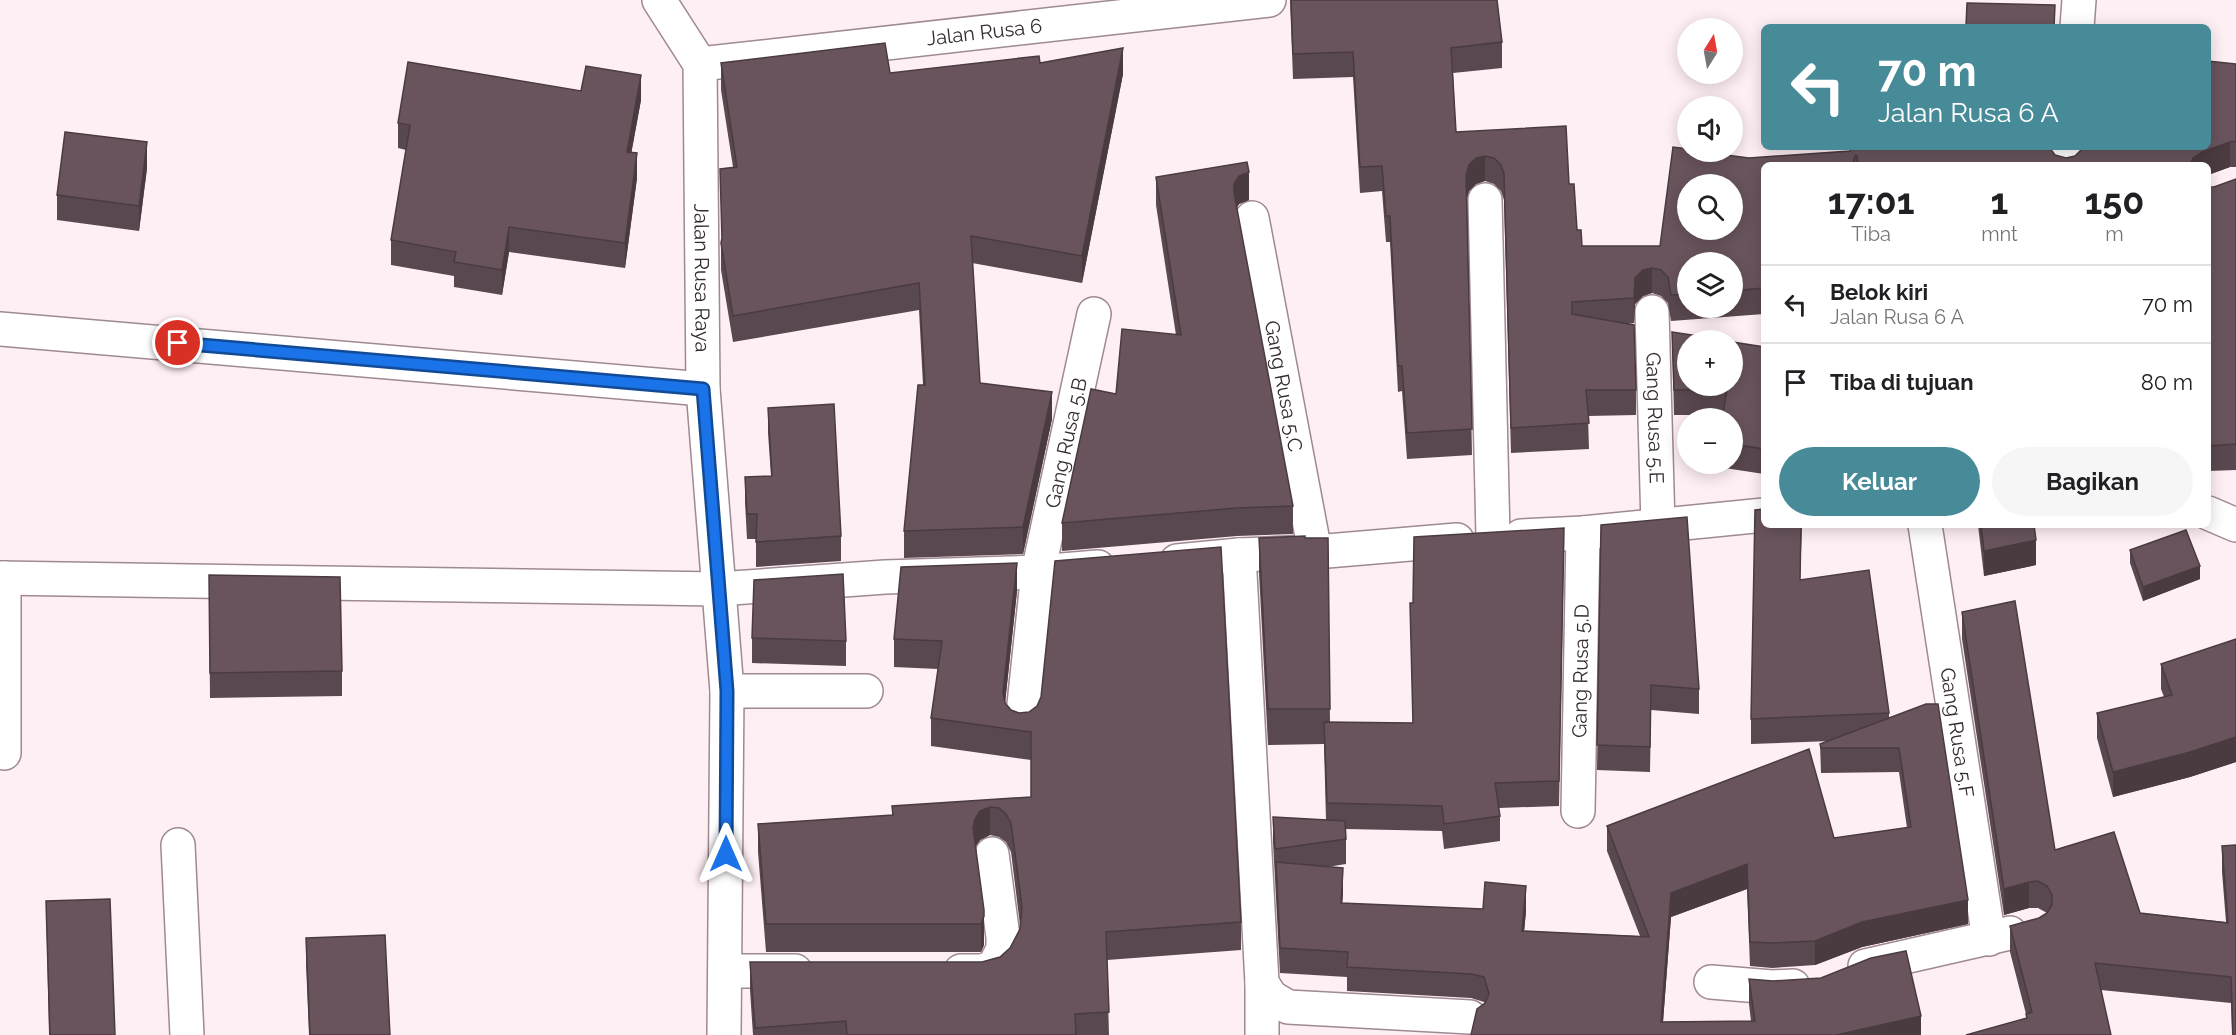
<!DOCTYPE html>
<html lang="id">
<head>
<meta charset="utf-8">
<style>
	:root { --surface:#fff; --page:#f6f6f6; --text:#202124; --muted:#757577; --line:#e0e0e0; --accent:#478b99 }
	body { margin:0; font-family:Raleway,sans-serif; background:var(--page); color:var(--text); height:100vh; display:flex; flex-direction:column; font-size:22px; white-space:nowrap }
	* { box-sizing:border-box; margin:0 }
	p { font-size:20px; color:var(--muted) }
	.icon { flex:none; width:33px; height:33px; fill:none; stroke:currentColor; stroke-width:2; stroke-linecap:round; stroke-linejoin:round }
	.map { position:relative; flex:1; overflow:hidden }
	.side { position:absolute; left:1761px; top:162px; width:450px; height:366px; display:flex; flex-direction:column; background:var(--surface); border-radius:9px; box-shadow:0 3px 15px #0003 }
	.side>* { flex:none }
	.banner { position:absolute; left:1761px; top:24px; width:450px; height:126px; border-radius:9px; box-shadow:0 3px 15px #0003; background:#478b99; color:#fff; overflow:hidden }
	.needle { width:39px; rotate:11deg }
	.controls { position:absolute; left:1677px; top:18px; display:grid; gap:12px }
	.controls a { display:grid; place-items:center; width:66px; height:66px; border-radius:50%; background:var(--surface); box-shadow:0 3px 15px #0003; font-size:30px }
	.pin { position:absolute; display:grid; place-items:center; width:51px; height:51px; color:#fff; margin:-26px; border:3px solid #fff; border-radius:50%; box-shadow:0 2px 6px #0007 }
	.me { position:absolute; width:66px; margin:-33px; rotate:0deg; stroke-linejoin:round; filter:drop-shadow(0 0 4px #0008) }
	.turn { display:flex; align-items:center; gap:21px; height:126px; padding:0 18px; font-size:27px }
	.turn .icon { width:78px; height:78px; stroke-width:2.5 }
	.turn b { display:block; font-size:42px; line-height:51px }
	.eta { display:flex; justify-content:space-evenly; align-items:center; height:102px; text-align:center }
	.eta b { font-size:36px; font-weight:700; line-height:42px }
	.cta { display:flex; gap:12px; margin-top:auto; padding:12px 18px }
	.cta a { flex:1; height:69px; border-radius:36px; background:var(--accent); color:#fff; font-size:24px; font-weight:700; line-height:69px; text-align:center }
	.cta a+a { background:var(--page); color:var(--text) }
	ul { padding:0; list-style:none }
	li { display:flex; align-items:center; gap:18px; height:78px; padding:0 18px; border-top:2px solid var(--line) }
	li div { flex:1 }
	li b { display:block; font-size:22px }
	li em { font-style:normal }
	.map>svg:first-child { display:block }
</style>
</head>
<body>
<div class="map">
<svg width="2236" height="1035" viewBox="0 0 2236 1035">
	<rect width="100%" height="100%" fill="#feeff4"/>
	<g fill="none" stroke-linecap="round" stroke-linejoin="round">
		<defs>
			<g id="street">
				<polyline points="2077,27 2079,0"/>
				<path id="s1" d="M700,64L1269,0"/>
				<polyline points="2066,165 2067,147"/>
				<polyline points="1485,200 1493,537"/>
				<path id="s2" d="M1252,218L1315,552"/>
				<path id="s3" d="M1652,312L1658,525"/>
				<polyline points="0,329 703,389"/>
				<polyline points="2208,513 2236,525"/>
				<path id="s4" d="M1925,525L1989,939"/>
				<polyline points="1521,536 1583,533 1764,515"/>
				<polyline points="1239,555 1262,983 1271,997 1288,1007 1470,1017"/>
				<polyline points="1177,561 1239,555 1315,552 1457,540"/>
				<polyline points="0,578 718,589 885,577 1038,572 1098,567"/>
				<polyline points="4,578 4,753"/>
				<polyline points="727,691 866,691"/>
				<path id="s5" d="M1022,723L1038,572L1094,314"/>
				<path id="s6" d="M1578,811L1583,533"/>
				<polyline points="178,845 187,1035"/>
				<polyline points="1865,966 2010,933"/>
				<polyline points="725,971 795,971"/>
				<polyline points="961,971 982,971 994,967 1003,949 1003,937 992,854"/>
				<polyline points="1711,982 1772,987 1793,986"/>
				<polyline points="1262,1035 1262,983"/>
			</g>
			<g id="secondary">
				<path id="s7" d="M659,0L700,64L703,389L727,691L724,1035"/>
			</g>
		</defs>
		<!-- street casing -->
		<use href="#street" stroke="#9f8992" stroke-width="36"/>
		<!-- secondary casing -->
		<use href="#secondary" stroke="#9f8992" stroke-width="36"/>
		<!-- street -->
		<use href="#street" stroke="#fff" stroke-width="33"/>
		<!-- secondary -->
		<use href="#secondary" stroke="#fff" stroke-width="33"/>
	</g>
	<!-- wall -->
	<g fill="#5a4850" fill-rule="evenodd">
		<path d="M1290,0H1497L1502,42V68L1453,73L1456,132L1569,184L1577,230L1582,246H1660L1749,158L1850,151L2055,155L2066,158L2075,156L2236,64V167H2230L2208,175V165H1764V314L1671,321L1668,303L1661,296L1652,293L1643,296L1635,304L1634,323L1628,324L1636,390V415L1588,416L1589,449L1511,453L1504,200L1501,191L1494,184L1485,181L1476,184L1469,191L1467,198L1472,455L1407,459L1402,391L1398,392L1390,242H1386L1382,191L1360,193L1353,77L1293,79ZM1688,262H1732V308H1688Z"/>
		<polygon points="721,63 890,73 1040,63 1123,74 1082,283 972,263 980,383 1052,419 1023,554 904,558 904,531 923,385 919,310 733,342 721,270 721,243 722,241 720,169 733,167 721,90"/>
		<polygon points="641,100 631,153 637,178 625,268 509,252 502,295 454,287 454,276 391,265 391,240 406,150 398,148 398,123"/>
		<polygon points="147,168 139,231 57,220 57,195"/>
		<polygon points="1156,177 1249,200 1239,204 1236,209 1293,506 1293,534 1237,536 1062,551 1062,523 1116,394 1176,335 1156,205"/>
		<polygon points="2236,179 2236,470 2208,471 2208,187 2214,187"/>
		<polygon points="1672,332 1764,347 1764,474 1718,467 1718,464 1732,464 1732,418 1722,415 1674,415"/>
		<polygon points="768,408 841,536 841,561 756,567 756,539 747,539 745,502 745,477 771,476 768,433"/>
		<polygon points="1601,525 1699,689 1699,714 1651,710 1650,772 1597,770"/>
		<polygon points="1802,525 1800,580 1889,713 1889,718 1968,924 1862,947 1815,965 1772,968 1750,966 1747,889 1671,917 1663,1022 1751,1021 1749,1004 1749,979 1921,1035 1471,1035 1485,1003 1484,1002 1471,998 1347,991 1347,977 1280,973 1273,842 1273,817 1326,820 1324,744 1268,745 1259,573 1259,538 1328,538 1330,722 1413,723 1410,603 1413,603 1564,553 1559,806 1499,808 1500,816 1500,841 1444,849 1442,831 1346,829 1346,864 1327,867 1343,893 1342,903 1526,911 1524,931 1640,936 1607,851 1607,826 1834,838 1907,828 1899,772 1821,773 1820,744 1831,741 1751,744 1751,719"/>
		<polygon points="1978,525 2034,525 2036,565 1984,576"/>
		<polygon points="2130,550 2200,579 2143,601 2130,563"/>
		<polygon points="1017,591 1005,703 1011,710 1241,922 1241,950 1107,960 1109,1035 753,1035 750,990 750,962 982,962 1000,957 1010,948 1020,929 1020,925 1011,852 1006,842 999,837 990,835 980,840 976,846 984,945 981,952 766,952 758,852 758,824 892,815 892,806 1031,797 1031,760 931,746 931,718 938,669 894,667 894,639"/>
		<polygon points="209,600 342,671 342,696 210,698"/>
		<polygon points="1962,612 2055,850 2140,913 2226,922 2222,872 2222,846 2236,845 2236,1035 2232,1035 2231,1003 2101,990 2026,1019 2026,1014 2010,952 2010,926 2039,918 2047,913 2038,908 2029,908 2004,915 1962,639"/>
		<polygon points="752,638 846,641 846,666 752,663"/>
		<polygon points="2236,639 2236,762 2190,777 2113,797 2097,738 2097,713 2164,697 2161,689 2161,664"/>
		<polygon points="46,901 115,1035 49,1035"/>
		<polygon points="306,938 390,1035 309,1035 306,963"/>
	</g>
	<!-- shaded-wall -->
	<g fill="#4a3b41">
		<polygon points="1123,48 1123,74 1082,283 1082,256"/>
		<polygon points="641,75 641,100 627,177 627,152"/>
		<polygon points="147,142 147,168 139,231 139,206"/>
		<polygon points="2230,142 2230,167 2208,175 2208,165 2190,165 2193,158 2202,152"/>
		<polygon points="637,153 637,178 625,268 625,243"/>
		<polygon points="1485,156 1485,181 1476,184 1469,191 1466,200 1466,175 1469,165 1476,158"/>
		<polygon points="1249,172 1249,200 1239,204 1234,212 1234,184 1239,176"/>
		<polygon points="509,227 509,252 502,295 502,270"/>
		<polygon points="1652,268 1652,293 1643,296 1635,304 1634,323 1634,298 1635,278 1643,270"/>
		<polygon points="1052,392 1052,419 1023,554 1023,527"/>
		<polygon points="2036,540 2036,565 1984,576 1984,551"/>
		<polygon points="1017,563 1017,591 1003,722 1003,693"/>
		<polygon points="2200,566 2200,579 2143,601 2143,587"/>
		<polygon points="2236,737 2236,762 2190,777 2113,797 2113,772"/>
		<polygon points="990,807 990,835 980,840 975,847 973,828 975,819 980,811"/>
		<polygon points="1747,864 1747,889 1671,917 1662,1035 1661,1022 1671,893"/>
		<polygon points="1343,868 1343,893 1341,927 1341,903"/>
		<polygon points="2029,882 2029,908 2004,915 2004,889"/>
		<polygon points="1526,886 1526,911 1522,955 1522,931"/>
		<polygon points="1968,900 1968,924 1862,947 1815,965 1815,941 1862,922"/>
		<polygon points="984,916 984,945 981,952 981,924"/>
		<polygon points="1921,1016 1921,1035 1836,1035"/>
	</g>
	<!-- building -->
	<g fill="#69545d" stroke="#4a3b41" stroke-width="1.5" fill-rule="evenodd">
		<path d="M1291,0H1497L1502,42L1451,48L1456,132L1566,126L1569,184H1574L1577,230H1581L1582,246H1660L1673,147L1688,149V152H1703L1749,158L1850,151V147H2049L2055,155L2066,158L2075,156L2081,150L2082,147H2208V61L2236,64V141L2230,142L2202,152L2193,158L2190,165H1858L1857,156H1855L1853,165H1764V288L1732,291V262H1688V294L1671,295L1668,277L1661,270L1652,268L1643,270L1635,278L1634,298L1572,302V314L1634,325L1636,390H1586L1589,423L1511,428L1504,174L1501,165L1494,158L1485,156L1476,158L1469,165L1466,175L1472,429L1407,433L1402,366H1398L1390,216H1386L1382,166L1360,167L1353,52L1293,54ZM1688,184H1732V230H1688Z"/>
		<polygon points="1967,3 2055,5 2054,27 1966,27"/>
		<polygon points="885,43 890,73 1039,56 1040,63 1123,48 1082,256 971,236 980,383 1052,392 1023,527 904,531 918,385 925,385 919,283 733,316 721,243 722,238 720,169 737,167 721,63"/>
		<polygon points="408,62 581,91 586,66 641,75 627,152 637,153 625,243 509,227 502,270 454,262 456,252 391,240 410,125 398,123"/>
		<polygon points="65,132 147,142 139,206 57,195"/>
		<polygon points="1247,162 1249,172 1239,176 1234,184 1234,193 1293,506 1237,508 1062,523 1091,389 1116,394 1122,329 1181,335 1156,177"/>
		<polygon points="2236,179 2236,444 2208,446 2208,187 2214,187"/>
		<polygon points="1672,332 1724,340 1688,340 1688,386 1732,386 1732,342 1764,347 1764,449 1732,444 1732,418 1722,418 1727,390 1674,390"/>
		<polygon points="834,404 841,536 756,542 757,514 747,514 745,477 772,476 768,408"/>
		<polygon points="1764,509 1764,525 1801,525 1800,580 1869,570 1889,713 1751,719 1755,510"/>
		<polygon points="1687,517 1699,689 1651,685 1650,747 1597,745 1601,525"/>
		<polygon points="1981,525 2034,525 2036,540 1984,551"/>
		<polygon points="1564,528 1559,781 1495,783 1500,816 1444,824 1442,806 1327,803 1324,722 1413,723 1410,603 1413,603 1414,537"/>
		<polygon points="2186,530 2200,566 2143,587 2130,550"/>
		<polygon points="1305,536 1305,538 1328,538 1330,709 1268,709 1259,538"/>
		<polygon points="1221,547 1241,922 1106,932 1109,1012 1075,1014 1076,1035 847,1035 846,1021 755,1028 750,962 982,962 1000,957 1010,948 1020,929 1022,907 1011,823 1006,814 999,808 990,807 980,811 975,819 973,828 984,910 984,916 981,924 766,924 758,824 893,815 892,806 1031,797 1031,732 931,718 942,641 894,639 901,567 1017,563 1003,693 1005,703 1011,710 1019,713 1029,712 1037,706 1041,697 1055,561"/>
		<polygon points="843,574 846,641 752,638 754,580"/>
		<polygon points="209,575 340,577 342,671 210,673"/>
		<polygon points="2015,601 2055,850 2114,832 2140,913 2228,923 2222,846 2236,845 2236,1035 2233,1035 2231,977 2095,963 2111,1035 1966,1035 2027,1018 2026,1014 2032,1012 2010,926 2039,918 2047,913 2052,905 2052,895 2047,886 2038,881 2029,882 2004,889 1962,612"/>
		<polygon points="2236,639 2236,737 2190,752 2113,772 2097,713 2172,695 2161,664"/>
		<polygon points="1926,704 1938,704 1968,900 1862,922 1815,941 1772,943 1750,942 1747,864 1671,893 1661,1022 1755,1021 1749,979 1773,981 1821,978 1871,958 1906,951 1921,1016 1836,1035 1471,1035 1477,1009 1485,1003 1489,994 1484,977 1471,974 1347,967 1348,952 1280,948 1276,862 1343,868 1341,903 1483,909 1485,882 1526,886 1522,931 1649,937 1607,826 1809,749 1834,838 1911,827 1899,748 1821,748 1820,744"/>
		<polygon points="1273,817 1345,821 1346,839 1275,849"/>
		<polygon points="110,899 115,1035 50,1035 46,901"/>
		<polygon points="385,935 390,1035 310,1035 306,938"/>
	</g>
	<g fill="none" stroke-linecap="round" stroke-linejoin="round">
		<defs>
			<polyline id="route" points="178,343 703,389 727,691 726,854"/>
		</defs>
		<!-- route casing -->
		<use href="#route" stroke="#114b97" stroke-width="15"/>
		<!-- route -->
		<use href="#route" stroke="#1a73e8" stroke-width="10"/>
	</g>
	<g text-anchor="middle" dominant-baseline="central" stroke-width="6" stroke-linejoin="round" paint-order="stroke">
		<!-- street labels -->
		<g font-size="20" fill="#362c30" stroke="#fff">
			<text stroke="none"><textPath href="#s1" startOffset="286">Jalan Rusa 6</textPath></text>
			<text stroke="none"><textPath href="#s7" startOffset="290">Jalan Rusa Raya</textPath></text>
			<text stroke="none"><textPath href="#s2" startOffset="171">Gang Rusa 5.C</textPath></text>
			<text stroke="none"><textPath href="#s3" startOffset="106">Gang Rusa 5.E</textPath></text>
			<text stroke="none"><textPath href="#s5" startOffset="284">Gang Rusa 5.B</textPath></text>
			<text stroke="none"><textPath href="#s6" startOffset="140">Gang Rusa 5.D</textPath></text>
			<text stroke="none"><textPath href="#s4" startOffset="210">Gang Rusa 5.F</textPath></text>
		</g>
	</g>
</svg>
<div class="controls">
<a><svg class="needle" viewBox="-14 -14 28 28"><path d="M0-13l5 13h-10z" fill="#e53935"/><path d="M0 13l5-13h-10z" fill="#757577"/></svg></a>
<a><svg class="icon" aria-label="sound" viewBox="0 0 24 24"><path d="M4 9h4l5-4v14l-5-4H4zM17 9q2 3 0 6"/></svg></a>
<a><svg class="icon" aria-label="search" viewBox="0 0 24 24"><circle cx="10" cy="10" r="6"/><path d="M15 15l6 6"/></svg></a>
<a><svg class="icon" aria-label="layers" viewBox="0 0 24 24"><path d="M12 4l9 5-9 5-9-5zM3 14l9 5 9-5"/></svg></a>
<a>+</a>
<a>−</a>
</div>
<div class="pin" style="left:178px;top:343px;background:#d93025"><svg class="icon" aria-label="arrive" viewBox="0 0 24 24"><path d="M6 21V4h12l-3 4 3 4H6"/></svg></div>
<svg class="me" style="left:726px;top:854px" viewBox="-20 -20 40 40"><path d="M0-17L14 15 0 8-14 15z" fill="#1a73e8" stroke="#fff" stroke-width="4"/></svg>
<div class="banner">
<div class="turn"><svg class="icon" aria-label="left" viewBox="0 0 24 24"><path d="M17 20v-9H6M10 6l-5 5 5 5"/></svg><div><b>70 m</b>Jalan Rusa 6 A</div></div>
</div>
<section class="side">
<div class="eta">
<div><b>17:01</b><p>Tiba</p></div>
<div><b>1</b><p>mnt</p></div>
<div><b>150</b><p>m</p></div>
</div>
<ul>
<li><svg class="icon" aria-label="left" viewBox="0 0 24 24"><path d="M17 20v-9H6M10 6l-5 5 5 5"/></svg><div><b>Belok kiri</b><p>Jalan Rusa 6 A</p></div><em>70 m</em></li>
<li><svg class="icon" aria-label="arrive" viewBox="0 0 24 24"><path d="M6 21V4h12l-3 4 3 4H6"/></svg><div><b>Tiba di tujuan</b></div><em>80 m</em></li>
</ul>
<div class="cta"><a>Keluar</a><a>Bagikan</a></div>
</section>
</div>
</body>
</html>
